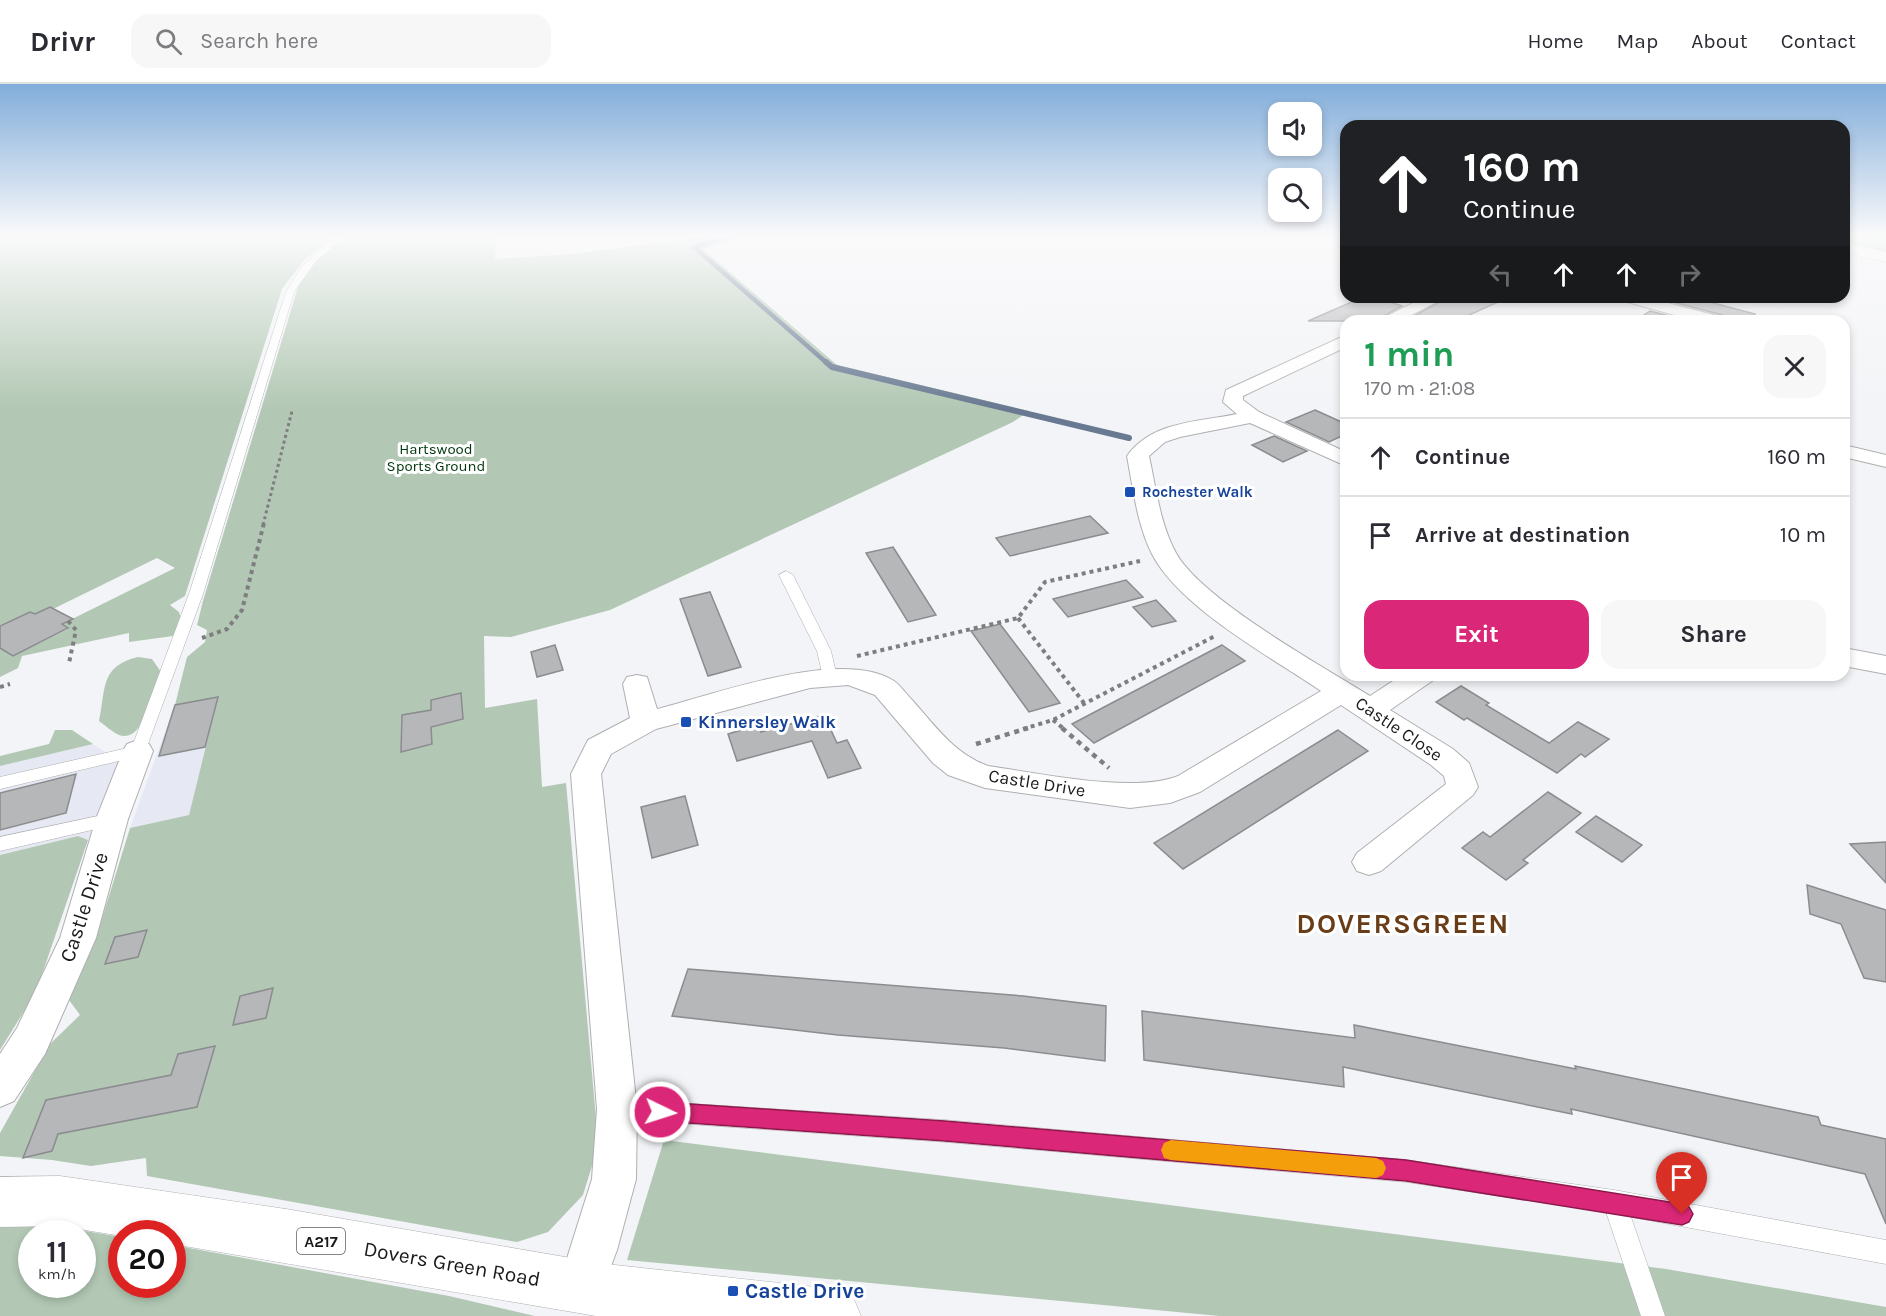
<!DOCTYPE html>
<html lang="en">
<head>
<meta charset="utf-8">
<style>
	:root { --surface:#fff; --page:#f7f7f7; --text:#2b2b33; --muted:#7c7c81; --line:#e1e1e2; --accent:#db2777 }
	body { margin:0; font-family:Karla,sans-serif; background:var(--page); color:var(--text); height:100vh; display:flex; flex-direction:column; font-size:22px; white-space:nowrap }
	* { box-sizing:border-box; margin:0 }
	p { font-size:20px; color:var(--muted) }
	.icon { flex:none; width:33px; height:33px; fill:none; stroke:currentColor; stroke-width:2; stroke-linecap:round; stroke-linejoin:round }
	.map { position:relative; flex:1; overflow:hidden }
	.sheet { position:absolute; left:1340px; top:231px; width:510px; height:366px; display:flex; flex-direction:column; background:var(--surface); border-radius:18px; box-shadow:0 3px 9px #0003 }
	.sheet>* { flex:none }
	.hud { position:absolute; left:1340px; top:36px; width:510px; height:183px; border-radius:18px; box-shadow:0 3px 9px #0003; background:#202124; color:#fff; overflow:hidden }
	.tools { position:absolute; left:1268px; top:18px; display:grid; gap:12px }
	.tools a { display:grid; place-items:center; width:54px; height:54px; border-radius:12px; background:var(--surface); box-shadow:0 3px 9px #0003; font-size:30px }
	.speed { position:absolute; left:18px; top:1136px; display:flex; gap:12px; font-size:30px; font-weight:700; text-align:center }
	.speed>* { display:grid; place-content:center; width:78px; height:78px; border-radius:50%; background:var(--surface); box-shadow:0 3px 9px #0003; line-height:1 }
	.speed small { font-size:15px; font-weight:400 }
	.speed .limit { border:9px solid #d22; background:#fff; color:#111 }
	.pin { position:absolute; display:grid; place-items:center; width:51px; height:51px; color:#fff; margin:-62px -26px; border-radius:50% 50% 50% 0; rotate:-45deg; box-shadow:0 0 6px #0007 }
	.pin .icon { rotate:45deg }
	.me { position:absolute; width:66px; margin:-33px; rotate:94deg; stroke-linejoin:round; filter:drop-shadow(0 0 4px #0008) }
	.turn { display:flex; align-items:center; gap:21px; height:126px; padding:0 24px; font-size:27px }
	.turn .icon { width:78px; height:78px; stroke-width:2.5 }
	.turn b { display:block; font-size:42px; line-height:51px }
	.lanes { display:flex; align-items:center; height:57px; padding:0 24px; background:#0003; justify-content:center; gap:30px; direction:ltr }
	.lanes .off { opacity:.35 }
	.round { display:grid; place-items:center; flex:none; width:63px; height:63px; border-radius:18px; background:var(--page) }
	.head { display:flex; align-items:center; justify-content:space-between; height:102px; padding:0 24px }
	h1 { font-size:36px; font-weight:700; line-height:45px; color:#1e9e55 }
	.button { display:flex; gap:12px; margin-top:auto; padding:12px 24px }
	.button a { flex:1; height:69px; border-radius:18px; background:var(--accent); color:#fff; font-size:24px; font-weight:700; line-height:69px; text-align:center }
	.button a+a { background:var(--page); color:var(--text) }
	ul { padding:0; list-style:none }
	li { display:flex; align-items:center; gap:18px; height:78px; padding:0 24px; border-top:2px solid var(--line) }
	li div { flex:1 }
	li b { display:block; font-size:22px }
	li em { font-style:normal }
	header { display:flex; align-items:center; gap:36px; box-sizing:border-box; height:84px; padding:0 30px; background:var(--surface); border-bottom:2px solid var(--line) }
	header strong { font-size:28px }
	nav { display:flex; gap:33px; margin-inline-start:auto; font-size:21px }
	.search { width:420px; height:54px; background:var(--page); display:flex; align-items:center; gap:15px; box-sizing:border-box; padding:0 21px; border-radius:18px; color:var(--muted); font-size:22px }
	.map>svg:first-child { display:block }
</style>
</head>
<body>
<header>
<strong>Drivr</strong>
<div class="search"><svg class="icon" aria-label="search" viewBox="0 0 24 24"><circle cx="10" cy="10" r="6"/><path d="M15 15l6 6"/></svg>Search here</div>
<nav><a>Home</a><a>Map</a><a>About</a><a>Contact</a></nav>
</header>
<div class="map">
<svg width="1886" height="1232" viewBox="0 0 1886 1232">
	<rect width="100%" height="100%" fill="#f3f4f7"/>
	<!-- built -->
	<g fill="#e6e9f3">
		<polygon points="218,613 189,731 130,744 175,621"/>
		<polygon points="93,660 119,677 88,756 78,752 0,771 0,682"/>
	</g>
	<!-- green -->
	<g fill="#b2c8b4" fill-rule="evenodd">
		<polygon points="0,152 336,152 304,176 282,205 185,512 170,521 179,528 181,534 173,552 129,558 129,549 22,572 18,584 0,593 0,564 13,572 68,545 62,540 175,484 157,474 53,525 50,523 35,530 30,528 0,542"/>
		<polygon points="347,152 497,152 495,175 573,170 709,152 753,152 703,165 837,281 1029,327 1013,338 610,526 511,553 484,552 485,624 537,615 542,703 566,699 596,1034 595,1072 583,1111 548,1148 517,1158 147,1092 146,1074 91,1082 52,1076 0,1072 0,1049 50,960 80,931 69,916 96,854 130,744 189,731 218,613 175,621 187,573 205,558 207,546 197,541 203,517 301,193 310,186 317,174"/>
		<polygon points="1844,152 1886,152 1886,168 1844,158"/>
		<path d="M138,573L152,575L161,588C155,605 144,660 119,651C112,648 105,641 99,637C106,604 100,582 138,573Z"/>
		<polygon points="55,646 72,646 93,660 0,682 0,672 49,660"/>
		<polygon points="78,752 88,756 36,908 0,966 0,771"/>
		<polygon points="664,1056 1666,1185 1886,1223 1886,1232 1219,1232 627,1176"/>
		<path d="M0,1141L56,1142L121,1153L122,1200H172L173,1161L449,1212L535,1232H0ZM32,1149H82V1200H32Z"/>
	</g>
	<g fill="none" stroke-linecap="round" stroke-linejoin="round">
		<!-- stream-far1 -->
		<polyline stroke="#687991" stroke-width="4.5" points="732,152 694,163 828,280"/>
		<!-- stream -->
		<polyline stroke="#687991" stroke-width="6" points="826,278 832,283 1129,354"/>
	</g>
	<!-- building -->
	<g fill="#b6b7b9" stroke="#8b8c8f" stroke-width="1.5">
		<polygon points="1363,213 1375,213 1402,222 1375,237 1308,237"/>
		<polygon points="1448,213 1509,213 1456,237 1405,237"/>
		<polygon points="1669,213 1691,213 1755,230 1754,237 1726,237 1722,231 1665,216"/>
		<polygon points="1650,227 1688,237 1635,237"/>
		<polygon points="1315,326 1346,340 1346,350 1329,358 1286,338"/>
		<polygon points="1274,352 1307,367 1283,378 1252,361"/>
		<polygon points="1090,432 1108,449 1010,472 996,454"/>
		<polygon points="893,463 936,531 908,538 866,469"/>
		<polygon points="1126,496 1143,513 1068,533 1053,515"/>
		<polygon points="710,508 741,583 708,592 680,515"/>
		<polygon points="1156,516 1176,537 1152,543 1133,523"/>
		<polygon points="50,523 73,535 62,540 68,544 13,572 0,564 0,542 30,528 35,530"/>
		<polygon points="1000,540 1060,619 1029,628 971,547"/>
		<polygon points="555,561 563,586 537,593 531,568"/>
		<polygon points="1222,561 1245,577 1094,659 1072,640"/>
		<polygon points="1461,602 1489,619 1486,621 1549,659 1578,638 1609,655 1585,673 1581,670 1557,689 1467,634 1464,636 1436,618"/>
		<polygon points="461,609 463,635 431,643 432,660 401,668 402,631 431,626 431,616"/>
		<polygon points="218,613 205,663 159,672 175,621"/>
		<polygon points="824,631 837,659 847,656 861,684 828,694 812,657 737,677 728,650 758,641 761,648"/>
		<polygon points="1338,646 1368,667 1183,785 1154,759"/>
		<polygon points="76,690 66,729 0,746 0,709"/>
		<polygon points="1548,708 1581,729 1523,776 1528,779 1506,796 1462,764 1483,748 1490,753"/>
		<polygon points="685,712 698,761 652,774 641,723"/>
		<polygon points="1596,732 1642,761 1622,778 1576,748"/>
		<polygon points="1886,758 1886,799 1850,760"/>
		<polygon points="1807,801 1886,826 1886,898 1864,894 1841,840 1810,830"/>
		<polygon points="147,846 138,873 105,880 115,853"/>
		<polygon points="688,885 1023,912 1106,922 1105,977 1004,964 838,951 672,932"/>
		<polygon points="273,904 266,934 233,941 240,912"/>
		<polygon points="1142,927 1355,954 1354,941 1576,985 1575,982 1818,1033 1821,1041 1886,1055 1886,1140 1865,1090 1571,1025 1572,1030 1343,983 1344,1003 1144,976"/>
		<polygon points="215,962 197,1023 58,1050 52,1067 23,1074 46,1016 171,991 178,970"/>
	</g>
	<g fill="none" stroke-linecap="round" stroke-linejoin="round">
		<defs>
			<g id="lane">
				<polygon points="337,152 345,152 315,178 294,208 203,510 144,671 0,705 0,693 132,663 189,510 286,208 303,181"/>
				<polygon points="786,487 793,491 831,567 837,593 835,596 825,596 823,593 817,567 779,491"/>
				<polygon points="112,729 118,730 120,735 118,740 0,767 0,753"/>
				<polygon points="617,1015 945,1036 1406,1076 1614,1106 1886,1156 1886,1180 1631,1133 1665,1232 1641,1232 1606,1128 1406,1098 945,1058 617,1035 609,1032 606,1025 609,1018"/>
			</g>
			<g id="street">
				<polygon points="1425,213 1446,213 1400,237 1377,237"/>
				<polygon points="1618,213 1645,213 1721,233 1724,237 1696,237 1620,216"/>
				<path d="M1346,251V263L1243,312V316L1259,328L1346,368V382L1250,339L1180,353L1165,358L1149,372C1156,404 1160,440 1176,469C1201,515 1322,582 1370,612L1402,591H1436L1432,597L1390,626L1453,665L1469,679L1478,703L1473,711L1381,787L1369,791L1357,787L1352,778L1357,769L1446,700L1444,692L1431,681L1341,621L1200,708L1170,719L1130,724L985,704L948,691L933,679L875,611L848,601L810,604L656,645L611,670L601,690L637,1025L636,1095L617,1166L597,1219L581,1226L565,1219L558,1203L592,1095L597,1025L571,690L588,656L630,634L623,600L627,593L637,591L647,593L657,625C716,610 842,563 894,597C901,602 907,611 913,617C936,643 955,670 988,682C1038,689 1134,710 1178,692L1321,607C1271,573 1180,524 1152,470C1137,440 1133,404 1127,372C1152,337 1198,338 1237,330L1223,318L1226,306Z"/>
				<polygon points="1844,361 1886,371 1886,383 1844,373"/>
				<polygon points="1844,564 1886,572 1886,590 1844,582"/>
				<polygon points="138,656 149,660 153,667 128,735 96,854 45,970 14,1017 0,1023 0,970 17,944 60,854 96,735 123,667 127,660"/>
			</g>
			<polygon id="secondary" points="1844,158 1886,168 1886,178 1844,168"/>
			<polygon id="primary" points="60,1092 286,1125 606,1180 834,1205 853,1213 861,1232 596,1232 172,1160 172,1149 122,1149 122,1152 60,1142 0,1143 0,1093"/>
		</defs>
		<!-- lane casing -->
		<use href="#lane" stroke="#afafb2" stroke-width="1"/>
		<!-- street casing -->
		<use href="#street" stroke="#afafb2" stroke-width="2"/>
		<!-- secondary casing -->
		<use href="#secondary" stroke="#afafb2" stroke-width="1"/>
		<!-- primary casing -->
		<use href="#primary" stroke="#afafb2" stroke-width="1"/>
		<!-- path-far2 -->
		<polyline stroke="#7e7e80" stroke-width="3" stroke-dasharray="3 3" stroke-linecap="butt" points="263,441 292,327"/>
		<!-- path-far1 -->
		<g stroke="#7e7e80" stroke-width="4" stroke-dasharray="4 4" stroke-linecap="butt">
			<polyline points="1018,534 1084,619"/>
			<polyline points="68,537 76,546 69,579"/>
			<polyline points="202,554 227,545 242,526 264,439"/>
			<polyline points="857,572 1018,534 1045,498 1140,477"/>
			<polyline points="0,603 10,600"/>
			<polyline points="1053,636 1064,645"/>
			<polyline points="1023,645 1053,636 1215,552"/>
		</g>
		<!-- path -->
		<g stroke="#7e7e80" stroke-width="4.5" stroke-dasharray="5 5" stroke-linecap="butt">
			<polyline points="1062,644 1109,684"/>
			<polyline points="976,660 1028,644"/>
		</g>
		<!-- lane -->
		<use href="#lane" fill="#fff" fill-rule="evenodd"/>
		<!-- street -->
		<use href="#street" fill="#fff" fill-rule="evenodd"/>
		<!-- secondary -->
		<use href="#secondary" fill="#fff" fill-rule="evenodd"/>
		<!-- primary -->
		<use href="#primary" fill="#fff" fill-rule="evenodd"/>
	</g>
	<!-- sky -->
	<linearGradient id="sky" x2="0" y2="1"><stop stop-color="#82adda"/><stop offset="0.47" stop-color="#fafafb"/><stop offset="1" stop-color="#fafafb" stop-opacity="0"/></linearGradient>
	<rect width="1886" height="324" fill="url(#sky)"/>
	<!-- route -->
	<polygon fill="#db2777" stroke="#8e194d" stroke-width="1.5" points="660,1018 945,1037 1406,1076 1682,1120 1689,1123 1693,1130 1689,1138 1682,1141 1406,1097 945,1057 660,1037 653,1034 650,1028 653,1021"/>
	<!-- slow -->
	<polygon fill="#f59e0b" points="1171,1056 1376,1074 1383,1077 1386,1084 1383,1091 1376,1094 1171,1076 1164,1074 1161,1066 1164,1059"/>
	<!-- markers -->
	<g fill="#1a4fb4" stroke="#fff" stroke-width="2">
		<rect x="1124" y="402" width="12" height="12" rx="3"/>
		<rect x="680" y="632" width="12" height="12" rx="3"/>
		<rect x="727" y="1201" width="12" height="12" rx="3"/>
	</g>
	<g text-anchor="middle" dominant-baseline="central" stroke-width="6" stroke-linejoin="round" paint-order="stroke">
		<!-- far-park labels -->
		<g font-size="15" fill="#00350c" stroke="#fff">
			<text x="436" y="365">Hartswood<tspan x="436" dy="17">Sports Ground</tspan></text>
		</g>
		<!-- far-transit labels -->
		<g font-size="15" font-weight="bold" fill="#164399" stroke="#fff" text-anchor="start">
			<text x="1142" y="408">Rochester Walk</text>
		</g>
		<!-- shield labels -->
		<rect fill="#fff" stroke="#5f5f5f" stroke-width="1.5" x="297" y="1144" width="48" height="26" rx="4.5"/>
		<g font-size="16" font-weight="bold" fill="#1a1a1b">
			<text x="321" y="1157">A217</text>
		</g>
		<!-- transit labels -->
		<g font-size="18" font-weight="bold" fill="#164399" stroke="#fff" text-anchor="start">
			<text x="698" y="638">Kinnersley Walk</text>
		</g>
		<!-- street labels -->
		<g font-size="18" fill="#1a1a1b" stroke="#fff">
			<text transform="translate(1399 645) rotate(34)">Castle Close</text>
			<text transform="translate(1037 699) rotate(9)">Castle Drive</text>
		</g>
		<!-- near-street labels -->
		<g font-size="21" fill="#1a1a1b" stroke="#fff">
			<text transform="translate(84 823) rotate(-72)">Castle Drive</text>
			<text transform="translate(452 1180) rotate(10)">Dovers Green Road</text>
		</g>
		<!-- near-transit labels -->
		<g font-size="21" font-weight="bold" fill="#164399" stroke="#fff" text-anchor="start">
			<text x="745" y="1207">Castle Drive</text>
		</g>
		<!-- near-district labels -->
		<g font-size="28" font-weight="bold" letter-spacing="1.5" fill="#693d17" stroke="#fff">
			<text x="1403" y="839">DOVERSGREEN</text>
		</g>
	</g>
</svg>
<div class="tools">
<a><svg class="icon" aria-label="sound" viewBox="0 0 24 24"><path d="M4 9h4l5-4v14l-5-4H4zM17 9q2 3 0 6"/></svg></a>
<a><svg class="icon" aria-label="search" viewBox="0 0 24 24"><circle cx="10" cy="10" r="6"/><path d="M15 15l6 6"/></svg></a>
</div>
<div class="speed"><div>11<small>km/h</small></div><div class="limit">20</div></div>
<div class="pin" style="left:1682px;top:1130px;background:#d93025"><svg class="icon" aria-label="arrive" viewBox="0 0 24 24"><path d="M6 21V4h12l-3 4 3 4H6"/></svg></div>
<svg class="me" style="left:660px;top:1028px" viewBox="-20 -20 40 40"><circle r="17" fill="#db2777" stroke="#fff" stroke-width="3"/><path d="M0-11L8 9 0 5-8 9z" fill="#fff"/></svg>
<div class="hud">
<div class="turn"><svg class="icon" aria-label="ahead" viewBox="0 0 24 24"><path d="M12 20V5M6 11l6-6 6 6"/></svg><div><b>160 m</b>Continue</div></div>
<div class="lanes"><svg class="icon off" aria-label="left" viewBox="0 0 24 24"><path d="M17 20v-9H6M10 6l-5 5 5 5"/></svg><svg class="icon" aria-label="ahead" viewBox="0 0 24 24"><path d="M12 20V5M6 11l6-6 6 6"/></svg><svg class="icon" aria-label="ahead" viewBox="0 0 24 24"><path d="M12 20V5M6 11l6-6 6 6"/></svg><svg class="icon off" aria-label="right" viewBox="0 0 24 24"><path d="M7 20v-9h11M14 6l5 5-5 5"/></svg></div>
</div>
<section class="sheet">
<div class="head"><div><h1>1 min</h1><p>170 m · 21:08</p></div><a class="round"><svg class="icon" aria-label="close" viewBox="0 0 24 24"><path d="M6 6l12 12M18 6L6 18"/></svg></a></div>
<ul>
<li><svg class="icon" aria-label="ahead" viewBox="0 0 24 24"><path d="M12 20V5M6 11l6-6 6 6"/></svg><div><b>Continue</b></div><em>160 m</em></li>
<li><svg class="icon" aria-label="arrive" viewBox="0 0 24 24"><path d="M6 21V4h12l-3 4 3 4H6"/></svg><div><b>Arrive at destination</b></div><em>10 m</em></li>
</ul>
<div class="button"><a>Exit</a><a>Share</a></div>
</section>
</div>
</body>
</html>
